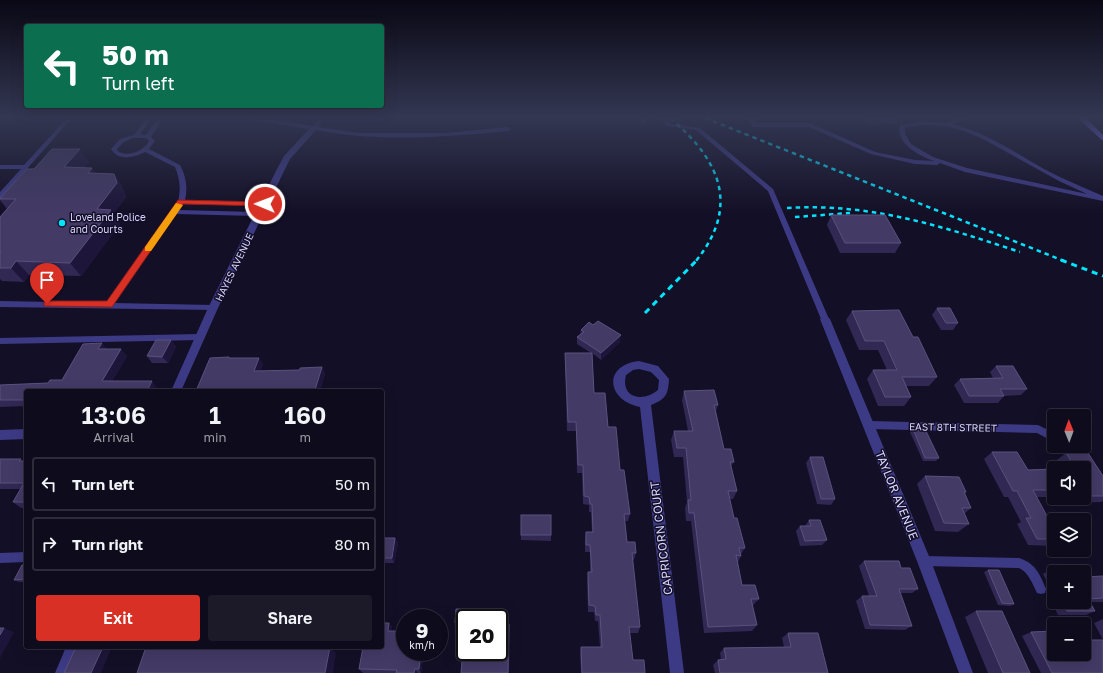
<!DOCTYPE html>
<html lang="en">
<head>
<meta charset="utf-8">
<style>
	:root { --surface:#0e0b1c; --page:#1c1929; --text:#f1f3f6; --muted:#9b9ba3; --line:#2e2b3b; --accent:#d93025 }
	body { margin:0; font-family:"Golos Text",sans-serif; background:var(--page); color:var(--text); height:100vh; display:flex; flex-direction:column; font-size:15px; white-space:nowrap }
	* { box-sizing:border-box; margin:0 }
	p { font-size:13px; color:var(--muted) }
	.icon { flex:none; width:22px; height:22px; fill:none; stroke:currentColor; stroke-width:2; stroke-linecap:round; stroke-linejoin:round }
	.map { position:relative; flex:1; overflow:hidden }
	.sheet { position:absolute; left:24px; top:389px; width:360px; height:260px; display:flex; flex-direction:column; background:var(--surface); border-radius:4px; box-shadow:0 4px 16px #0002,0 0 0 1px var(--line) }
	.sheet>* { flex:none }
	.hud { position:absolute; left:24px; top:24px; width:360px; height:84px; border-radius:4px; box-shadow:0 4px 16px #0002,0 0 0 1px var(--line); background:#0b6e4f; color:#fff; overflow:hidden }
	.needle { width:26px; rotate:359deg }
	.controls { position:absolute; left:1047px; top:409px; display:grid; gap:8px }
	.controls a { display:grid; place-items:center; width:44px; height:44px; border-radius:4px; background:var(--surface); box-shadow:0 4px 16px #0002,0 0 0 1px var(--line); font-size:20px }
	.speed { position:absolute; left:396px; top:609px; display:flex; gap:8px; font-size:20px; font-weight:700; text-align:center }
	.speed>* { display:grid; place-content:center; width:52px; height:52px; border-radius:50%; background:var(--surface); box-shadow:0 4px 16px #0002,0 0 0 1px var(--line); line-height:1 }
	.speed small { font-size:10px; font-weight:400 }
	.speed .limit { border:2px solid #111; border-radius:6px; background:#fff; color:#111 }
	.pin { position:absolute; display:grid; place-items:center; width:34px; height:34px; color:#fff; margin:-41px -17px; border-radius:50% 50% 50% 0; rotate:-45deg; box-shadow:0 0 4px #0007 }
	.pin .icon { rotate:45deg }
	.me { position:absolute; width:44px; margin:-22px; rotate:271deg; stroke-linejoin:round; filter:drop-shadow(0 0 3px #0008) }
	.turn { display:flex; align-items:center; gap:14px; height:84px; padding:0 12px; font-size:18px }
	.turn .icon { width:52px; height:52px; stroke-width:2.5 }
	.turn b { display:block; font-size:28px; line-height:34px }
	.eta { display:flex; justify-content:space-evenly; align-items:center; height:68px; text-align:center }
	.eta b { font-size:24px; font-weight:600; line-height:28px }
	.action { display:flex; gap:8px; margin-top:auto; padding:8px 12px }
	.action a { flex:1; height:46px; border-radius:4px; background:var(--accent); color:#fff; font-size:16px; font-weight:600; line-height:46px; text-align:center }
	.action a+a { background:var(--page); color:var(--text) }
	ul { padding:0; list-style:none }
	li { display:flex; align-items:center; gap:12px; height:54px; margin:0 8px 6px; padding:0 4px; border:2px solid var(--line); border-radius:4px }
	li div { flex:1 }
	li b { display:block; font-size:15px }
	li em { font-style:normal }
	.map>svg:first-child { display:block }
</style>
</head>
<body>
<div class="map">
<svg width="1103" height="673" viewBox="0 0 1103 673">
	<rect width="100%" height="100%" fill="#130f26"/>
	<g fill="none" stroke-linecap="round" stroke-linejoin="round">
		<!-- service -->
		<g fill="#3d3a85" fill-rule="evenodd">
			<polygon points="67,118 72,118 2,197 0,198 0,192 21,169 0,169 0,165 24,165"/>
			<path d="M147,118H152L140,134L146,135L158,118H163L151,137L155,141L149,149L180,165C186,176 188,188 185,200L265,202L268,204L265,206L183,204L179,210L260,212L263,214L260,216L176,214L114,303L213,305L217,308L216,310L0,307V301L106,303L178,202C181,189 180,179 175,167L145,152C134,158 118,161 111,149L120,139L134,135ZM133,138H146L149,141C144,151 129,157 119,152L117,149L124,142Z"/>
			<path d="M319,118H324L318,127L360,133H446L508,127L511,129L508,131C443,137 376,143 312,129L311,128Z"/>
			<polygon points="643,118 648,118 645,123 643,124 640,122"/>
			<polygon points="659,118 665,118 671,124 700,128 773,189 829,319 828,321 825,322 821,319 768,191 696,130 667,126"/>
			<path d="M748,118H754L756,123H810L875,152L915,160L934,161C919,156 895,143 900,125L925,121L947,123L959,118H967L953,124C987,133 1014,152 1044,169C1063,179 1083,187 1103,196V201L965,172L940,163L937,165L915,164L871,154L809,127H754L751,125ZM925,125L946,126L964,131L983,139L1059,181L1087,194L967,168L933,157L911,144L905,134V127Z"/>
			<polygon points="200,334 203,335 204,337 203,339 200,340 0,344 0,338"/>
			<polygon points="869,421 1038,425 1054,433 1054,442 1037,433 869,429 866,428 865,425 866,422"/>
			<path d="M1064,446C1080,446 1086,447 1093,462L1091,465L1088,466C1082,464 1083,460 1079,456C1074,452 1068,452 1064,446Z"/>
			<polygon points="26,552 26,562 0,563 0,553"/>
			<path d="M924,556L1019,558C1035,563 1040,574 1046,589L1045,593L1041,594L1037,593C1032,583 1029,573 1019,568L924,566L920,565L919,561L920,557Z"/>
		</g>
		<!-- minor -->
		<g fill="#3d3a85" fill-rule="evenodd">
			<polygon points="237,118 259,118 314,126 318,128 290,159 285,169 218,308 181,391 171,391 208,308 277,169 284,156 309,129"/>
			<polygon points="825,315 830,319 931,561 973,673 959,673 917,561 820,319"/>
			<path d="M639,361L658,366L669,379C668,395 666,399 651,405L684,673H670L640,407C606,400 603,365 639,361ZM639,369L651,372L659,380L658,390C643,403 620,398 626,375L633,370Z"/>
			<polygon points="26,429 26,439 0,440 0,430"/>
			<polygon points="66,647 80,647 69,673 55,673"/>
		</g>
		<!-- secondary -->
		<polygon fill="#6f6bff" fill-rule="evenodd" points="1078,118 1086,118 1103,135 1103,141"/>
		<!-- rail-far1 -->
		<g stroke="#00e5ff" stroke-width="2.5" stroke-dasharray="4.5 4" stroke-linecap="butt">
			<path d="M670,118C719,159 741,205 696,261"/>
			<polyline points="705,118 1064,261"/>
			<path d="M787,208C872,203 941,226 1020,252"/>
			<polyline points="795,217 850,213"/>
		</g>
		<!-- rail -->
		<g stroke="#00e5ff" stroke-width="3" stroke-dasharray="6 5" stroke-linecap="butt">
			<polyline points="1061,260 1103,276"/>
			<polyline points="645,313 697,260"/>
		</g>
	</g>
	<!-- wall -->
	<g fill="#312854">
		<polygon points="863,118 900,118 897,124 867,125"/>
		<polygon points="89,162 84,168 92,168 95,173 114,174 122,187 126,197 113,214 120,224 81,276 29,275 24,282 2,281 0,279 0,217 7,209 0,200 0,198 34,169"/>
		<polygon points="831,215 901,243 895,253 840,253 827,225"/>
		<polygon points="937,308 958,323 953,330 941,330 932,315"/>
		<polygon points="852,311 913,337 937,377 929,386 906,386 911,397 904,406 878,406 867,379 873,370 887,370 878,350 859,350 846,320"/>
		<polygon points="581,330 620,342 601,360 592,353 594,393 608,427 620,470 630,514 628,521 625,521 627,542 636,553 634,560 632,560 640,627 638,633 630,633 633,660 645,673 581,673 580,653 581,647 600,647 598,621 595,621 594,612 588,612 587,579 588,572 590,572 590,552 585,552 585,540 586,532 592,532 591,512 589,512 589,505 583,504 582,473 577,473 576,431 567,431 565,363 565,353 591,353 577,344 577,337 580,334"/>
		<polygon points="171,340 176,347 168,363 152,363 147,356"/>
		<polygon points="107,349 127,356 112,381 157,388 26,391 26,406 0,407 0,385 48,383 62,380"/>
		<polygon points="230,358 263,364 260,371 300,370 322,367 325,374 320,391 196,391"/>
		<polygon points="996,366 1027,389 1021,395 1003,396 1004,396 998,403 964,403 954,385 960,379 993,378 990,372"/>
		<polygon points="684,391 718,405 716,411 724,449 734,462 731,466 737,491 733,499 730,499 734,518 745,548 741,554 741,556 738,562 742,585 759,599 753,605 752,605 757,625 752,631 704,633 691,521 686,521 685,508 687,502 683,457 674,457 671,440 674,431 688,431 682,400"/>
		<polygon points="913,429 939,458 936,461 923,461 910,432"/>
		<polygon points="992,452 1028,470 1054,469 1054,497 1036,497 1048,518 1054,524 1054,545 1052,546 1028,545 1017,524 1021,522 1008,497 1004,497 984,459"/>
		<polygon points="1066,453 1103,476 1103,501 1101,502 1072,503 1070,498 1084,498 1084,468 1062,468 1057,460"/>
		<polygon points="810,457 835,499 831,505 817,504 806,463"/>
		<polygon points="0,459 26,461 26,508 21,508 13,502 21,489 0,489"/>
		<polygon points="925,476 966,492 965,493 971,508 964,514 969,524 958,532 935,531 917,484"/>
		<polygon points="551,515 551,541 521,540 521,535"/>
		<polygon points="809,520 827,540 822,545 800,546 796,531 800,526 805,526"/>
		<polygon points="382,538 395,538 398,543 394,563 382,563"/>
		<polygon points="864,561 901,568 918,589 912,593 900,593 912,626 905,630 865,629 856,601 862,596 869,596 859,566"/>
		<polygon points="26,565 26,582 19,582 14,580"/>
		<polygon points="1051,569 1054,572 1054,602 1084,602 1103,576 1103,602 1090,602 1095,611 1086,615 1058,615 1048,594 1052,591 1043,574"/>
		<polygon points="988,570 1014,604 1010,606 998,605 984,572"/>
		<polygon points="482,609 484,615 465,652 509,624 510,629 509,673 461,673 464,629 457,629 455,623"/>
		<polygon points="976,611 1030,673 988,673 965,617"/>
		<polygon points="1103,619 1103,640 1094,623"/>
		<polygon points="389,623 392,627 391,631 405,652 424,652 421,673 363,673 359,669"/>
		<polygon points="1031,632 1054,654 1103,673 1041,673 1022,636"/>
		<polygon points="788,633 828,673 715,673 713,665 718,660 721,660 720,653 724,648 784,647 782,638"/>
	</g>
	<!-- shaded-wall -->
	<g fill="#1d163a">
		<polygon points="80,149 89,162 74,181 64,167"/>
		<polygon points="92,168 101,182 88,173"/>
		<polygon points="114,174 122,187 126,197 113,214 120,224 81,276 70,263 97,209"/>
		<polygon points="16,261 29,275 24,282 11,268"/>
		<polygon points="621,335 620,342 601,360 601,353"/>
		<polygon points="171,340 176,347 168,363 162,357"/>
		<polygon points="102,343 108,350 98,349"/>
		<polygon points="121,349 127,356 108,388 102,381"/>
		<polygon points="259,358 263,364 258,378 254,371"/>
		<polygon points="322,367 325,374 320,391 316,391 315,390"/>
		<polygon points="152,381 157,388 156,391 147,391"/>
		<polygon points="395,538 398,543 394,563 392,558"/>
		<polygon points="482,609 484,615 483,618 481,618"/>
		<polygon points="389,623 392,627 391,635 388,631"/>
		<polygon points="509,624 510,629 509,673 508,673"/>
		<polygon points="4,628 14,632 0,658 0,635"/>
		<polygon points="103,647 112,647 101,673 91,673"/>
		<polygon points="278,647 287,647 286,654 278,648"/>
		<polygon points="330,647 336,653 333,673 325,673"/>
		<polygon points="421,652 424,652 421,673 419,669"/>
		<polygon points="415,669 418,673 414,673"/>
	</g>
	<!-- building -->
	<g fill="#433a66" stroke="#5a527e">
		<polygon points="52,149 80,149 64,167 92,168 88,173 114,174 117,183 97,209 111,210 70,263 16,261 11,268 0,268 0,253 1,252 0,252 0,217 16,199 0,199 0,198 27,169 34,169"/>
		<polygon points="831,215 885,215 901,243 845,243"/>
		<polygon points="937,308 950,308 958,323 946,323"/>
		<polygon points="899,310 913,337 918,337 937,377 902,377 911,397 885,397 873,370 897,370 884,341 865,341 852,311"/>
		<polygon points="598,321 621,335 601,353 577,337 584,332 581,330 589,322 593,325"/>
		<polygon points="156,340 171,340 162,357 147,356"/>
		<polygon points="102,343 98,349 121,349 102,381 152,381 147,391 26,391 26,400 0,400 0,385 48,383 50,380 62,380 83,344"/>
		<polygon points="565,353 592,353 594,393 605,393 608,427 616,427 620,470 624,470 630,514 624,514 627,542 635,542 636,553 632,553 640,627 629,627 633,660 644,660 645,673 582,673 581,647 602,647 600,615 596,615 595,606 589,605 588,572 592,572 590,545 586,545 586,532 593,532 592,504 590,504 589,497 584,496 583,465 578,465 576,422 568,422"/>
		<polygon points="229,357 229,358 259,358 254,371 300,370 300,368 322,367 315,390 276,391 196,391 210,358"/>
		<polygon points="996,366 1013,366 1027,389 1000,389 1004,396 969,396 960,379 1003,378"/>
		<polygon points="714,390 718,405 714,405 724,449 731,449 734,462 730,462 737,491 728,491 734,518 737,518 745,548 739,548 741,556 736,555 742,585 755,585 759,599 751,599 757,625 708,627 694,513 689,513 688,500 691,500 686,448 677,448 674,431 693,431 684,391"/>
		<polygon points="913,429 925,429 939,458 925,458"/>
		<polygon points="992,452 1017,452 1028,470 1054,469 1054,490 1033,490 1048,518 1051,518 1054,524 1054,539 1037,539 1026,518 1031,518 1017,491 1013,491"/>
		<polygon points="1066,453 1088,453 1103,476 1103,496 1084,496 1084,468 1066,468 1065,467 1075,467"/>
		<polygon points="810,457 823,457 835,499 821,499"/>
		<polygon points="0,459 21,459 19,461 26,461 26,502 13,502 24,483 0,483"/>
		<polygon points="925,476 959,477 966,492 964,492 971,508 962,508 969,524 944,523"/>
		<rect x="521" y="515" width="30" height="20"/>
		<polygon points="809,520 820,520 827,540 805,541 800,526 811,526"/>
		<polygon points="382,538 395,538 392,558 382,558"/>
		<polygon points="864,561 899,561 901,568 910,568 918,589 899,589 912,626 870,625 862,596 877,596"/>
		<polygon points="22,565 26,565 26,579 14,580"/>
		<polygon points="1051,569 1072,569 1074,572 1054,572 1054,574"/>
		<polygon points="988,570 999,570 1014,604 1002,603"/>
		<polygon points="1103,576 1103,598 1088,599 1095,611 1067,611 1062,602 1084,602 1084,577"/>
		<polygon points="456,609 482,609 481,618 465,618 465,652 499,652 499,624 509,624 508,673 461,673 465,623 455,623"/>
		<polygon points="976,611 1002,611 1030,673 1003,673"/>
		<polygon points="382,623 389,623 388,631 405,631 405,652 421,652 419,669 415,669 414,673 396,673 397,670 359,669 363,647 382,647"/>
		<polygon points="0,628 4,628 0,635"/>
		<polygon points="1054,631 1054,654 1084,654 1084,640 1103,640 1103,673 1052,673 1031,632"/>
		<polygon points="788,633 818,633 828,673 720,673 718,660 726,659 724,648 791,647"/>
		<polygon points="76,647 103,647 91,673 64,673"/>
		<polygon points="146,647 278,647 278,648 330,647 325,673 137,673"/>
	</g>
	<!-- sky -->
	<linearGradient id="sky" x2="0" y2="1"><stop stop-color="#0a0815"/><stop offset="0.55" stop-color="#333752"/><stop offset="1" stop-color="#333752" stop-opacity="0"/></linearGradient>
	<rect width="1103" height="213" fill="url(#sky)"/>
	<!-- route -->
	<polygon fill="#d93025" stroke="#8d1f18" points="178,200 265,202 268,204 265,206 183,204 112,307 44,306 44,302 47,301 107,301"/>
	<!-- slow -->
	<polygon fill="#f59e0b" points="176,203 183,205 151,251 145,251 145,247"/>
	<!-- markers -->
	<circle fill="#00e5ff" stroke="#130f26" stroke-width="1.5" cx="62" cy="223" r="4"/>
	<g text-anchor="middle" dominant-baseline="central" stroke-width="3" stroke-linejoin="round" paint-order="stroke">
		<!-- poi labels -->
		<g font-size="10" fill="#d9d4ff" stroke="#130f26" text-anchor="start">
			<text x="70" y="217">Loveland Police<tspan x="70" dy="12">and Courts</tspan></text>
		</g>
		<!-- street labels -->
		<g font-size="10" fill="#d9d4ff" stroke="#130f26">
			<text transform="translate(234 267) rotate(-64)">HAYES AVENUE</text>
			<text transform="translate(953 427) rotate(1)">EAST 8TH STREET</text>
		</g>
		<!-- near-street labels -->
		<g font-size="12" fill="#d9d4ff" stroke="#130f26">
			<text transform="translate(897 495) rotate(68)">TAYLOR AVENUE</text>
			<text transform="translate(661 538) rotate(-97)">CAPRICORN COURT</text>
		</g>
	</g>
</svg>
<div class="controls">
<a><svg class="needle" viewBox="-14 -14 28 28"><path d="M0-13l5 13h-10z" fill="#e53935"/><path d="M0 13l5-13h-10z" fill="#9b9ba3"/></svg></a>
<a><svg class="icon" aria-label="sound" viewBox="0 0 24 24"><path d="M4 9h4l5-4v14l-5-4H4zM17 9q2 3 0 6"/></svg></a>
<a><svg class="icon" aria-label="layers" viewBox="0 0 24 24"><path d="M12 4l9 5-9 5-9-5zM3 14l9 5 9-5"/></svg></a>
<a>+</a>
<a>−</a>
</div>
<div class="speed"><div>9<small>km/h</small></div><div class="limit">20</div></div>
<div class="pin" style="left:47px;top:304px;background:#d93025"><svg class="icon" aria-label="arrive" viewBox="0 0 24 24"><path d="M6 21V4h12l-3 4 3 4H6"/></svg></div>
<svg class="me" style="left:265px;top:204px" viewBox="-20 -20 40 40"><circle r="17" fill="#d93025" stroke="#fff" stroke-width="3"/><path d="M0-11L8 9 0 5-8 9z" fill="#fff"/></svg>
<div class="hud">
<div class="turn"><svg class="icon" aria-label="left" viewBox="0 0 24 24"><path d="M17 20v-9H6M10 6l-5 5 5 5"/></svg><div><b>50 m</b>Turn left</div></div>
</div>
<section class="sheet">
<div class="eta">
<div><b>13:06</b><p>Arrival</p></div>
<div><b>1</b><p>min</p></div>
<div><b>160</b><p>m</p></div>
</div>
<ul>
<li><svg class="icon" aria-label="left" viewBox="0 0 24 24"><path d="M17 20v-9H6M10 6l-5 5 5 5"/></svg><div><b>Turn left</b></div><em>50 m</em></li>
<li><svg class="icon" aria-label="right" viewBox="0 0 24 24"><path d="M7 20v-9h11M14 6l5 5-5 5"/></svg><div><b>Turn right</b></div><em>80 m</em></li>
</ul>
<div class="action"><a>Exit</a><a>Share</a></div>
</section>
</div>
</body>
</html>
